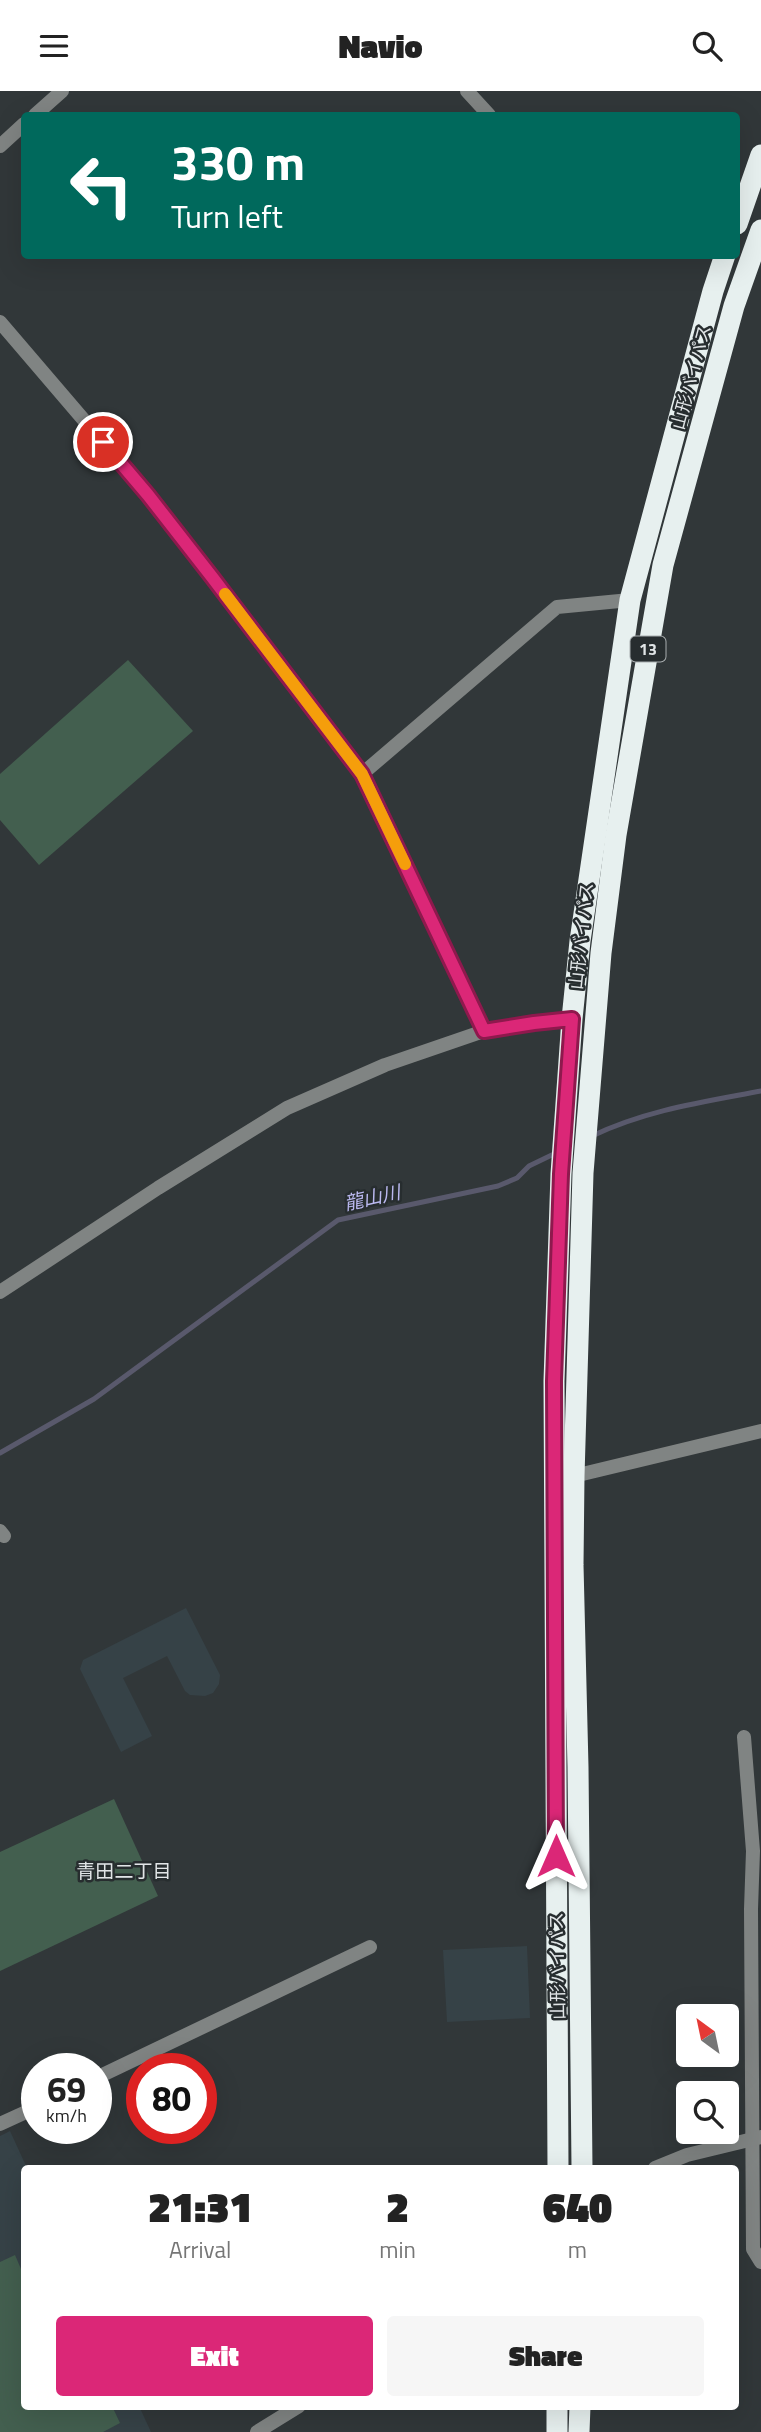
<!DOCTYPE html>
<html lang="en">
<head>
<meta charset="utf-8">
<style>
	:root { --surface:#fff; --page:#f6f6f6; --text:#222; --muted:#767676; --accent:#db2777 }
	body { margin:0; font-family:"Titillium Web","Noto Sans JP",sans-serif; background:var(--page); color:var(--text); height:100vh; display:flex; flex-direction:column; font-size:26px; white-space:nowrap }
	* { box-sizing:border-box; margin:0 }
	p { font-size:23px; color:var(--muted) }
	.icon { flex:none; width:38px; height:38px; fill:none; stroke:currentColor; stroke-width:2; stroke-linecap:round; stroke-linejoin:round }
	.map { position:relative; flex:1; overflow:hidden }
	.side { position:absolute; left:21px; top:2074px; width:718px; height:245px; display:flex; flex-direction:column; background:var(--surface); border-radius:7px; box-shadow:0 7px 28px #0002 }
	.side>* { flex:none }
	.hud { position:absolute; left:21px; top:21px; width:719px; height:147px; border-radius:7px; box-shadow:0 7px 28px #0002; background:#00695c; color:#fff; overflow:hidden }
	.needle { width:46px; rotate:327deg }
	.tools { position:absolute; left:676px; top:1913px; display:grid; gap:14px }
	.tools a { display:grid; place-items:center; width:63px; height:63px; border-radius:7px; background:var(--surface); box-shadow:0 7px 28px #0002; font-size:35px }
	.speed { position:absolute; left:21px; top:1962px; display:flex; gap:14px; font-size:35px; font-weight:700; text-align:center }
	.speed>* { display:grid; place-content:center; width:91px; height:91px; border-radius:50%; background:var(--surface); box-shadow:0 7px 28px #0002; line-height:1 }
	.speed small { font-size:18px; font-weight:400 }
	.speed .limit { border:10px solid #d22; background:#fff; color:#111 }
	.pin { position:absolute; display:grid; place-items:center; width:60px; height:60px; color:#fff; margin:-30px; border:4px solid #fff; border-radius:50%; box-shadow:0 2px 7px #0007 }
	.me { position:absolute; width:77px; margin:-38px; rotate:0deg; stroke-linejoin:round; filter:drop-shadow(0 0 5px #0008) }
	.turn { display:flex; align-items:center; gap:24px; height:147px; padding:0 35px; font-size:32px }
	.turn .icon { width:91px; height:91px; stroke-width:2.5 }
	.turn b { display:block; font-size:49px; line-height:60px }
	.eta { display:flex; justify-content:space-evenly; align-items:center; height:119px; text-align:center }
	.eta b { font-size:42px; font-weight:800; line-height:49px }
	.primary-button { display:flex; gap:14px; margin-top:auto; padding:14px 35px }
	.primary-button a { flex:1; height:80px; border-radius:7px; background:var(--accent); color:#fff; font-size:28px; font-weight:800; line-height:80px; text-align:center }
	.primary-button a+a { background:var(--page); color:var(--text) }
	header { display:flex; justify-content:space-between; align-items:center; height:91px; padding:0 35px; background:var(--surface); font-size:32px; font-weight:800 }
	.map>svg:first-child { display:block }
</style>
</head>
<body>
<header><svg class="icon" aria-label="menu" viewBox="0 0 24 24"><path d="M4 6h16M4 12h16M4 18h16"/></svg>Navio<svg class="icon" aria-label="search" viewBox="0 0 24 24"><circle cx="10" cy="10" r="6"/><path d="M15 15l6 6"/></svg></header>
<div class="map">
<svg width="761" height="2341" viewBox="0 0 761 2341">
	<rect width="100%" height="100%" fill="#313739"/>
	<!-- built -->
	<g fill="#364247">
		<polygon points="186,1517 220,1584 219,1593 213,1602 205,1605 190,1604 185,1600 167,1565 123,1587 152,1645 121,1661 80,1578 83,1569"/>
		<polygon points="527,1855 530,1927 447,1931 443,1859"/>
		<polygon points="10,2040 27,2077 24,2077 24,2315 139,2315 151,2341 0,2341 0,2045"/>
	</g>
	<!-- green -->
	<g fill="#435f4f">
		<polygon points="128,569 193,640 39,774 0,729 0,683"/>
		<polygon points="114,1708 158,1805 0,1880 0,1761"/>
		<polygon points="15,2164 24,2185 24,2315 112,2315 120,2332 103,2341 0,2341 0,2171"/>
	</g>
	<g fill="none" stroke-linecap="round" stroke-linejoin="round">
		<!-- stream -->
		<g stroke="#59596c" stroke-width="5">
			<path d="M592,1045C646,1019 703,1011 761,1000"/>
			<polyline points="0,1362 94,1308 338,1129 498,1095 517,1087 529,1075 558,1061"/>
		</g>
		<!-- street -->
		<g stroke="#808483" stroke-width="14">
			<polyline points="467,0 489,24"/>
			<polyline points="35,24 62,0"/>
			<polyline points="0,55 24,33"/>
			<polyline points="0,231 148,404 362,683 484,940"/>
			<polyline points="362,683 557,516 630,509"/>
			<polyline points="0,1201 158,1097 287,1017 385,974 484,940 534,932 572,928"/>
			<polyline points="574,1385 761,1340"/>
			<polyline points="0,1440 4,1445"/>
			<polyline points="744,1646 753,1760 751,1818 753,2158 761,2171"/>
			<polyline points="96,1987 370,1856"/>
			<polyline points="0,2033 37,2016"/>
			<polyline points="655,2077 687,2064 761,2046"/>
			<polyline points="257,2341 299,2315"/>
		</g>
		<!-- highway -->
		<g stroke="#e7f0ef" stroke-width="21">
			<polyline points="737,133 761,64"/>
			<polyline points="558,2077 554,1290 561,1083 572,928 580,850 630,509 713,200 725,164"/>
			<polyline points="582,2077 578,1676 573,1474 574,1385 583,1082 601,862 616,744 663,474 734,215 761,139"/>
			<polyline points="557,2341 557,2315"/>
			<polyline points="579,2341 580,2315"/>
		</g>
	</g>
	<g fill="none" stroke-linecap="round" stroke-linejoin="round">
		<defs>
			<polyline id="route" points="103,351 148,404 212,486 362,683 484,940 534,932 572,928 561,1083 554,1290 556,1765"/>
		</defs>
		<!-- route casing -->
		<use href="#route" stroke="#8e194d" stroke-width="18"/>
		<!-- route -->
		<use href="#route" stroke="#db2777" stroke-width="12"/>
		<!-- slow -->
		<polyline stroke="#f59e0b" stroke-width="12" points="225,503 362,683 405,773"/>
	</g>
	<g text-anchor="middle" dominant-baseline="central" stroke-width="5" stroke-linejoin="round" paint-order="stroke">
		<!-- shield labels -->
		<rect fill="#272d2f" stroke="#a9aeb0" stroke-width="2" x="630.5" y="545.5" width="35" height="25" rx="5"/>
		<g font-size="16" font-weight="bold" fill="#e1e5e7">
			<text x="648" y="558">13</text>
		</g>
		<!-- street labels -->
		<g font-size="18" fill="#e1e5e7" stroke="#272d2f">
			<text transform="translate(691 286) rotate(-75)">山形バイパス</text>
			<text transform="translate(581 845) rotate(-84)">山形バイパス</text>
			<text transform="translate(557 1875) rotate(-91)">山形バイパス</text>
		</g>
		<!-- water labels -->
		<g font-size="19" font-style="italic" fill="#bab8ef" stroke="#272d2f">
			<text transform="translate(372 1106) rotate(-12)">龍山川</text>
		</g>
		<!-- neighbourhood labels -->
		<g font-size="19" fill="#e1e5e7" stroke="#272d2f">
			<text x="124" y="1779">青田二丁目</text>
		</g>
	</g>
</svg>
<div class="tools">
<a><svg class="needle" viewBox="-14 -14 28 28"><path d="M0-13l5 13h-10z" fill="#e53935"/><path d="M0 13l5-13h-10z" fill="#767676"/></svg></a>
<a><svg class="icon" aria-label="search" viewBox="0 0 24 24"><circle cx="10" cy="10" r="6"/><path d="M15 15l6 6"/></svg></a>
</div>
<div class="speed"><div>69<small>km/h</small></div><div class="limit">80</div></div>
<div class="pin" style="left:103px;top:351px;background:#d93025"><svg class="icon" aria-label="arrive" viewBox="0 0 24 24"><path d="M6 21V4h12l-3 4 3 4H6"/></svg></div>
<svg class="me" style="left:556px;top:1765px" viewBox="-20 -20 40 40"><path d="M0-17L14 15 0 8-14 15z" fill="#db2777" stroke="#fff" stroke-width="4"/></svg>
<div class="hud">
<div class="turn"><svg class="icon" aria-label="left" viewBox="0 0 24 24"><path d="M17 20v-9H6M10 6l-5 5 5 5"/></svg><div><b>330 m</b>Turn left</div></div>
</div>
<section class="side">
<div class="eta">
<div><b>21:31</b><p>Arrival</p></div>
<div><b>2</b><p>min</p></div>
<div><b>640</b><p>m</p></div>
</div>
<div class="primary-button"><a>Exit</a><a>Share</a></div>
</section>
</div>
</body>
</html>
